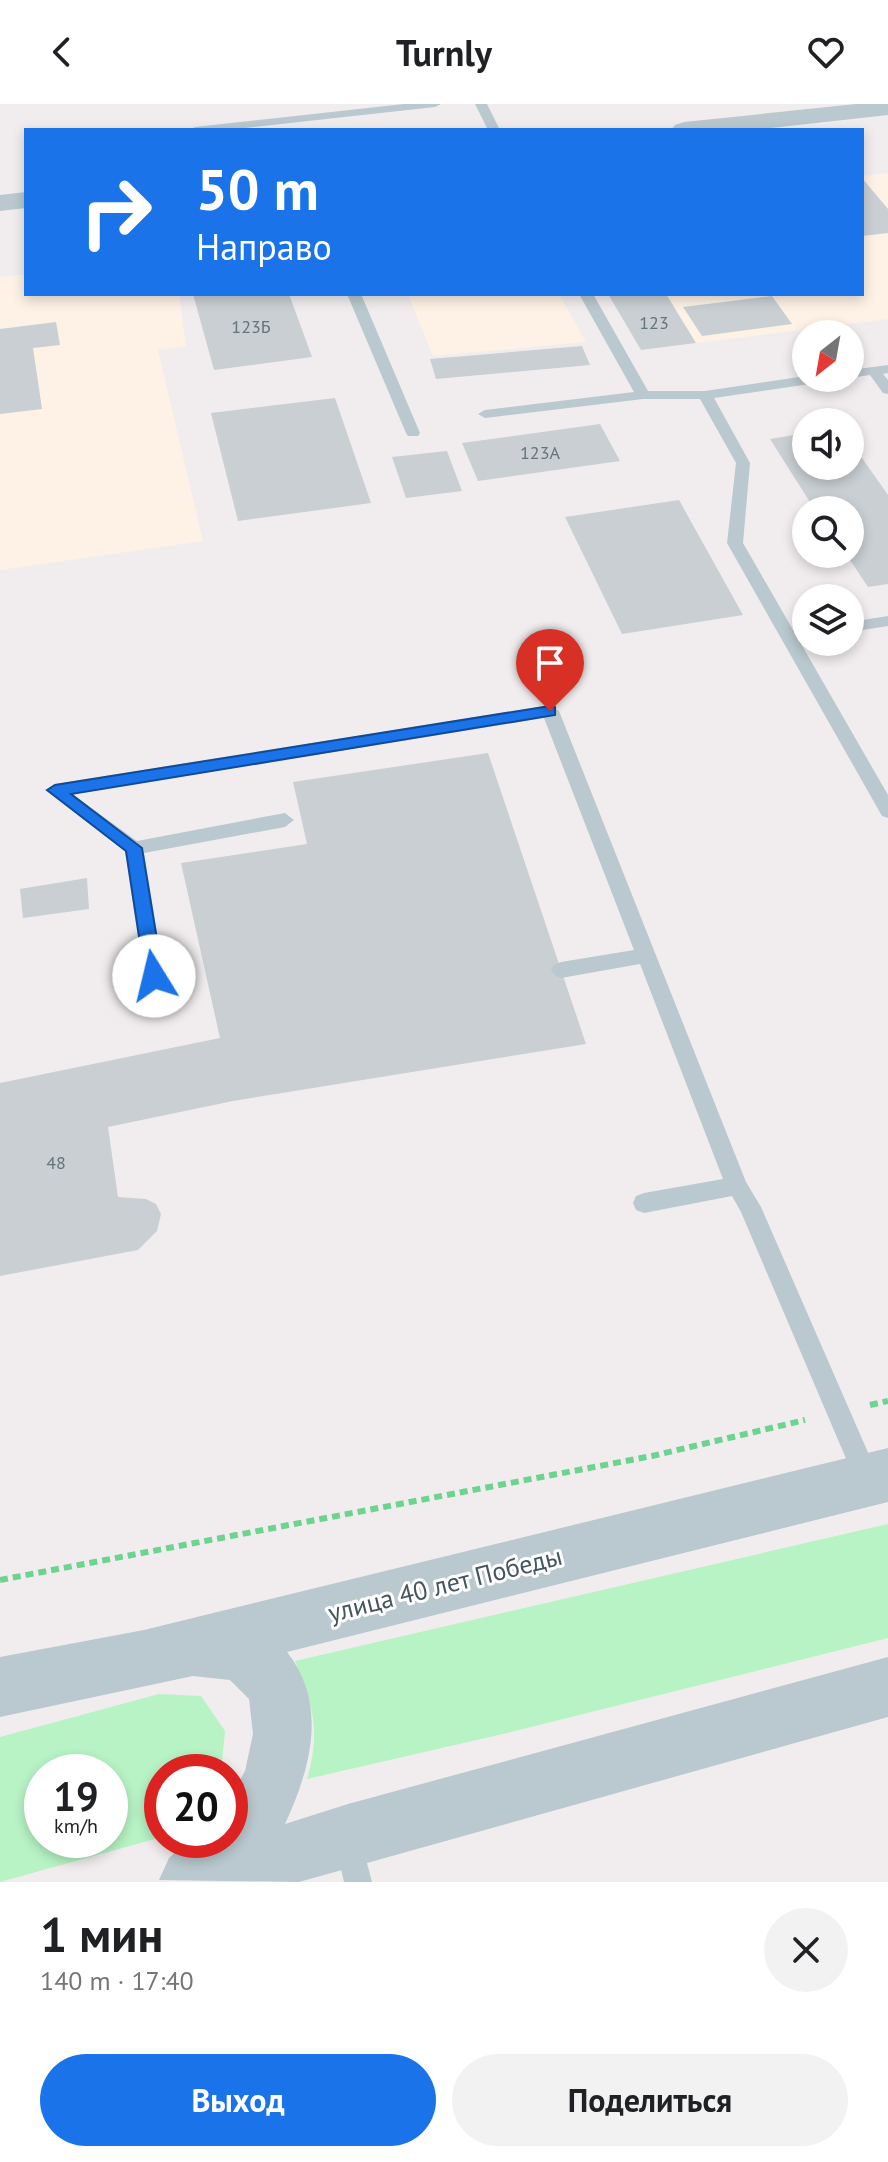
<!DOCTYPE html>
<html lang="ru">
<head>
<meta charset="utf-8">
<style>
	:root { --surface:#fff; --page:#f2f2f2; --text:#202124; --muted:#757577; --accent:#1a73e8 }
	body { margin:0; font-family:"PT Sans",sans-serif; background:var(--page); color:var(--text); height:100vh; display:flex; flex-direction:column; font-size:30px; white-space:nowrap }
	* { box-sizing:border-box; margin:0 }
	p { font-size:26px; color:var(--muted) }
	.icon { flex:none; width:44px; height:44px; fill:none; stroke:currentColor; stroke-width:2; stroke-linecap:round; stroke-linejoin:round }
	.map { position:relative; height:1778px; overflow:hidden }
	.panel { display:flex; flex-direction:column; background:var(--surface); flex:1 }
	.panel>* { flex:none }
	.banner { position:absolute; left:24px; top:24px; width:840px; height:168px; border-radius:0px; box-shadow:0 4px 12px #0003; background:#1a73e8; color:#fff; overflow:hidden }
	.needle { width:52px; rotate:211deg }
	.fabs { position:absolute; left:792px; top:216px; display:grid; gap:16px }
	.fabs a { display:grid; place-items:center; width:72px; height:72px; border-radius:50%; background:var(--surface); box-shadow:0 4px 12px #0003; font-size:40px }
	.speed { position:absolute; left:24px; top:1650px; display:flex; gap:16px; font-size:40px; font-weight:700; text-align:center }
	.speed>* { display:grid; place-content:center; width:104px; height:104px; border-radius:50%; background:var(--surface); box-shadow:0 4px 12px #0003; line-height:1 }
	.speed small { font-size:20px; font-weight:400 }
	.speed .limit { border:12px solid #d22; background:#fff; color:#111 }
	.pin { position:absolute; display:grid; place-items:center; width:68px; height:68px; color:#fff; margin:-82px -34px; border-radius:50% 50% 50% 0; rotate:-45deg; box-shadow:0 0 8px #0007 }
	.pin .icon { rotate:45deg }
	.me { position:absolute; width:88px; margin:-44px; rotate:351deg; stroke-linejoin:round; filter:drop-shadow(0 0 6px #0008) }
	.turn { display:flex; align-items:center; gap:28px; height:168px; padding:0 40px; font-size:36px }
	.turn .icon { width:104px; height:104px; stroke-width:2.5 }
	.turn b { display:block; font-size:56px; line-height:68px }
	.round { display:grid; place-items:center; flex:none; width:84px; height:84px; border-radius:42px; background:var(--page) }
	.head { display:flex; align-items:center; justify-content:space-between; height:136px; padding:0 40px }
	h1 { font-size:48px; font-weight:800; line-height:60px }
	.primary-button { display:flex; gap:16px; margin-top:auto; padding:16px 40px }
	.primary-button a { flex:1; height:92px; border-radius:48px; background:var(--accent); color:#fff; font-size:32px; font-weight:800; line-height:92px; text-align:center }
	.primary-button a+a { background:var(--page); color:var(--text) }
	header { display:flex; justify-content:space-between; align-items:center; height:104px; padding:0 40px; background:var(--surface); font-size:36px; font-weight:800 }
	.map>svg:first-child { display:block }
</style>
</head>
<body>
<header><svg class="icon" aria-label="back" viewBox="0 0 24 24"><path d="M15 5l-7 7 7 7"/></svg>Turnly<svg class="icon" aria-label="heart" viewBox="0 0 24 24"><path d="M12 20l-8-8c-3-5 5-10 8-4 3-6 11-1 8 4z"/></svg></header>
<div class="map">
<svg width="888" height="1778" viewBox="0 0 888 1778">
	<rect width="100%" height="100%" fill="#f1edee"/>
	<!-- commercial -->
	<g fill="#fdf2e5">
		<polygon points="888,69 888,215 641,246 608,190 862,190 862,72"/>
		<polygon points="26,170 26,190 179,190 186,242 158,246 203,437 0,466 0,173"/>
		<polygon points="408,190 559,190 586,238 433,252"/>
	</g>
	<!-- green -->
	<g fill="#b7f3c5" fill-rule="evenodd">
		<path d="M888,1420V1534L507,1629L307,1675C321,1626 313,1602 295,1557Z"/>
		<path d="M159,1590L201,1592L225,1627L221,1668H162V1733L0,1778V1633ZM42,1668H110V1736H42Z"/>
	</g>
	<!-- building -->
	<g fill="#c9cfd3">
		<polygon points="862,74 888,105 888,129 862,132"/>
		<polygon points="193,190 289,190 312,253 214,266"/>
		<polygon points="608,190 666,190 696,239 641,246"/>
		<polygon points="772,192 792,220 702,232 683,203"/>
		<polygon points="56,218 60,241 33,244 42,305 0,310 0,225"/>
		<polygon points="582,242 590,261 436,275 430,255"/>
		<polygon points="335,294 371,399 238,417 211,309"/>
		<polygon points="600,320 620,357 478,377 462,339"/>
		<polygon points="806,329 806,362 850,362 850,337 888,391 888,480 868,483 846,450 850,450 850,406 815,406 770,335"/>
		<polygon points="447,347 462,387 406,394 392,353"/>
		<polygon points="679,396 743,511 622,530 565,413"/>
		<polygon points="488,649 586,940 233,997 108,1023 118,1093 146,1095 156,1100 161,1110 157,1127 138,1146 0,1172 0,979 220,934 181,759 307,740 293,678"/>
		<polygon points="87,774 89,805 23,814 20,785"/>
	</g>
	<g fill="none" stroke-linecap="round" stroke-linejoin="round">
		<!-- path -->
		<g stroke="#6cd490" stroke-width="6" stroke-dasharray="8 5" stroke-linecap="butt">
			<polyline points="870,1301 888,1297"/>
			<polyline points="0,1476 652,1352 805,1316"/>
		</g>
		<!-- service -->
		<g fill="#bac9cf" fill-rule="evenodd">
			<polygon points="404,0 441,0 435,3 227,26 189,26 195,23"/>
			<polygon points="475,0 487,0 500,26 488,26"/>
			<polygon points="347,190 361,190 420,329 418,332 408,332 406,329"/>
			<polygon points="579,190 593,190 648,287 705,287 806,272 831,274 824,278 714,294 750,359 743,439 888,691 888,714 882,712 727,439 736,359 700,295 643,295 485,314 478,310 485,306 634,288"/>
			<polygon points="888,261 888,269 883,270 888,276 888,290 883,289 870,271 850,274 849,274 850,266"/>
			<polygon points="888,512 888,522 850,528 850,518"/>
			<polygon points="550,601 559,607 746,1078 761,1103 880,1376 877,1385 868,1388 859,1385 741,1108 732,1092 644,1109 636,1106 633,1099 636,1092 644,1089 723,1075 640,860 561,874 554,871 551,866 554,861 561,858 634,846 544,614 72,690 137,737 285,709 294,716 285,723 144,749 164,872 161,877 147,877 144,872 125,747 46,686 55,680"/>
			<polygon points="348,1721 358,1725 372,1778 344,1778 334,1735 338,1725"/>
		</g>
		<!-- tertiary -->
		<g fill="#bac9cf" fill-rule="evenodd">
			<polygon points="856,0 888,0 888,11 753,26 671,26 675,21 684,18"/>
			<polygon points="26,88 26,104 0,107 0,91"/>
			<path d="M888,1344V1398L287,1548C329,1601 310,1666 285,1720L348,1700L888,1553V1613L299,1778L159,1776L169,1754L189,1736H230V1694L245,1667L253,1630L249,1595L230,1576L193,1572L0,1613V1553L144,1526Z"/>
		</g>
	</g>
	<!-- route -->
	<polygon fill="#1a73e8" stroke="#114b97" stroke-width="2" points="550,602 555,603 555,611 71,690 142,744 163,872 154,879 145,872 126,747 47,686 55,681"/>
	<g text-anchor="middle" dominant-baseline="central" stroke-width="6" stroke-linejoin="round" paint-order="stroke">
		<!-- number labels -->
		<g font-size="18" fill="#65747a">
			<text x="654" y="218">123</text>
			<text x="251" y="222">123Б</text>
			<text x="540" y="348">123А</text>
			<text x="56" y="1058">48</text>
		</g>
		<!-- near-street labels -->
		<g font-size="26" fill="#44555d" stroke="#fff">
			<text transform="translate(445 1480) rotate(-14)">улица 40 лет Победы</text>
		</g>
	</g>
</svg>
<div class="fabs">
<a><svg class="needle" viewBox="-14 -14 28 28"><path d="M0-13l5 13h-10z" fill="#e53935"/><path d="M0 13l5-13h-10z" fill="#757577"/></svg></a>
<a><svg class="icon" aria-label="sound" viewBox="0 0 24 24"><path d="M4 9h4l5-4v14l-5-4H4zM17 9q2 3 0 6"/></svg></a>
<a><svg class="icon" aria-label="search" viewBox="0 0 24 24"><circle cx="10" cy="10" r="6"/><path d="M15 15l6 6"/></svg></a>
<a><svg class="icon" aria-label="layers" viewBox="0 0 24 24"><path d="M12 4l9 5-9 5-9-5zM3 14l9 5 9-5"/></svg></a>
</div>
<div class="speed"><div>19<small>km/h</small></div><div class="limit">20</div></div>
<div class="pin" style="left:550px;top:607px;background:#d93025"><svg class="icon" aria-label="arrive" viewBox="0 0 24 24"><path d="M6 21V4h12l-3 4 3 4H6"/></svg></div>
<svg class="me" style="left:154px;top:872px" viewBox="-20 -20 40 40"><circle r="19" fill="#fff"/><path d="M0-13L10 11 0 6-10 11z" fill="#1a73e8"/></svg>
<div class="banner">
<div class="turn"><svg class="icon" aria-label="right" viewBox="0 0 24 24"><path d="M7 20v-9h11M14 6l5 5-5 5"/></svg><div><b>50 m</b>Направо</div></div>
</div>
</div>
<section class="panel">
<div class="head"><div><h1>1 мин</h1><p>140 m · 17:40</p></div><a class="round"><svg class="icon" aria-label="close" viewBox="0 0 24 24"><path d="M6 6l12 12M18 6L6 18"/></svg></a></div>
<div class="primary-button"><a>Выход</a><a>Поделиться</a></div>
</section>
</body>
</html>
